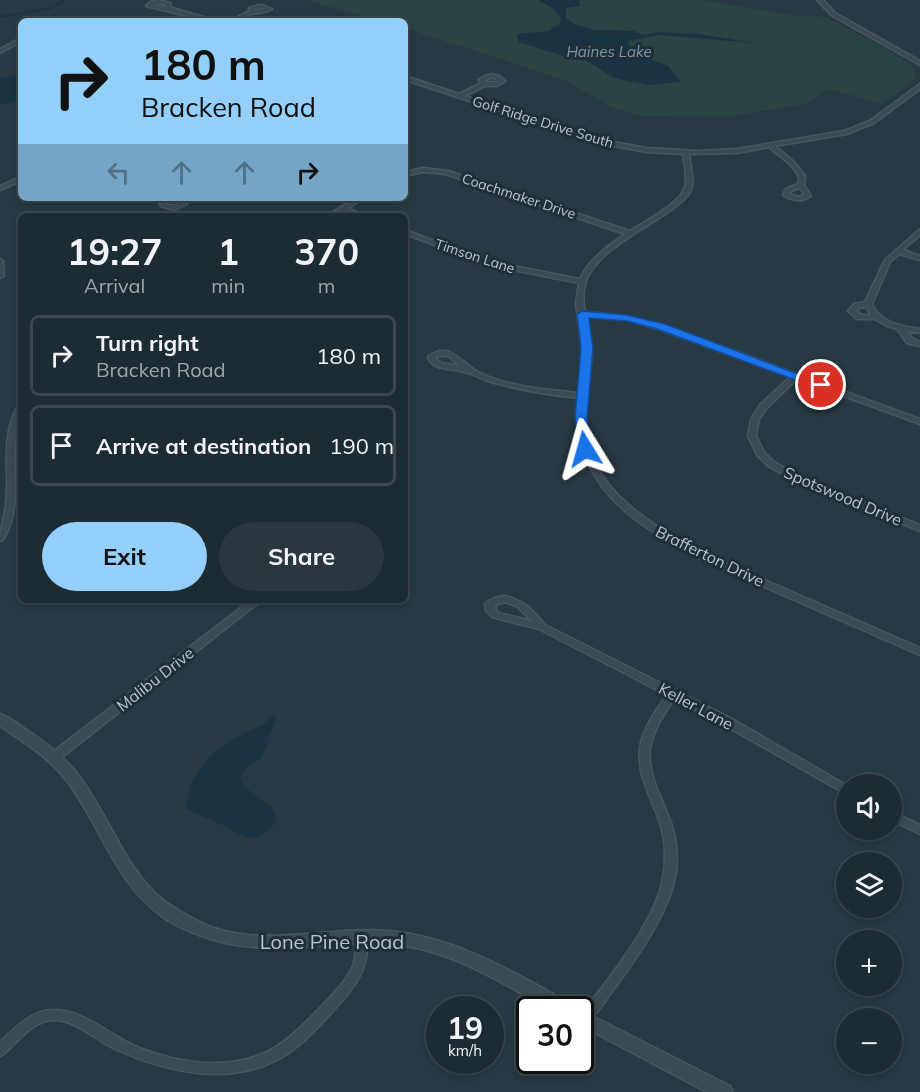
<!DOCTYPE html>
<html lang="en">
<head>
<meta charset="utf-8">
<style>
	:root { --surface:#1d2b32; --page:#2a373e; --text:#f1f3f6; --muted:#a0a7ac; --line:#3b474d; --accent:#93cff8 }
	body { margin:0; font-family:Mulish,sans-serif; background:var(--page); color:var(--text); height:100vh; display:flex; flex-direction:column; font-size:22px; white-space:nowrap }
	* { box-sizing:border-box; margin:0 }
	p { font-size:20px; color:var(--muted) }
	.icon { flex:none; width:33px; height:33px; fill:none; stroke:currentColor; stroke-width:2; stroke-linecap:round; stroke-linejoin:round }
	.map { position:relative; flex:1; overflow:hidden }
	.sheet { position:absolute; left:18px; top:213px; width:390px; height:390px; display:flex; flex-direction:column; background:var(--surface); border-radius:9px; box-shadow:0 3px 9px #0003,0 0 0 2px var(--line) }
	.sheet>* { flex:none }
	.top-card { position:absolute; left:18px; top:18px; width:390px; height:183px; border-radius:9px; box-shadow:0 3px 9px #0003,0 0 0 2px var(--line); background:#93cff8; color:#111; overflow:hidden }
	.controls { position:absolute; left:836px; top:774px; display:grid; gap:12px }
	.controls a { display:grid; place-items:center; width:66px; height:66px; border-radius:50%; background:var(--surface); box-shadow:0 3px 9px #0003,0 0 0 2px var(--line); font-size:30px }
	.speed { position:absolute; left:426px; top:996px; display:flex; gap:12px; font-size:30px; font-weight:700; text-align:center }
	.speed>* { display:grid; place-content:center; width:78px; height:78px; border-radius:50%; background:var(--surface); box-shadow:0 3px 9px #0003,0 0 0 2px var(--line); line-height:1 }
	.speed small { font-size:15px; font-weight:400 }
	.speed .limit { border:3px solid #111; border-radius:9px; background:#fff; color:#111 }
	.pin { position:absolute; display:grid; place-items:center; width:51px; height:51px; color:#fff; margin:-26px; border:3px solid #fff; border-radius:50%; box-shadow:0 2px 6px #0007 }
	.me { position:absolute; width:66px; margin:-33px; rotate:352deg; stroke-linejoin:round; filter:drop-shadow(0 0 4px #0008) }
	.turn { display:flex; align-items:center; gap:21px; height:126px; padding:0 24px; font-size:27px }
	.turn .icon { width:78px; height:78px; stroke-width:2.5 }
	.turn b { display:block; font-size:42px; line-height:51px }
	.lanes { display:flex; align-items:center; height:57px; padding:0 24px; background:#0003; justify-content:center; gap:30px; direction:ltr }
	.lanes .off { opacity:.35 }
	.eta { display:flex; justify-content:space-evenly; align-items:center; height:102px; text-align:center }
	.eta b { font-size:36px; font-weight:700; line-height:42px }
	.action { display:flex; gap:12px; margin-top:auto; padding:12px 24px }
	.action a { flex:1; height:69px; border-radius:36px; background:var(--accent); color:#111; font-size:24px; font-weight:700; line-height:69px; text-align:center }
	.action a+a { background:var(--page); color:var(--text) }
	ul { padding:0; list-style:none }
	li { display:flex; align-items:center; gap:18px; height:81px; margin:0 12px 9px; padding:0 12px; border:3px solid var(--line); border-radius:9px }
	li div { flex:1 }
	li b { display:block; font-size:22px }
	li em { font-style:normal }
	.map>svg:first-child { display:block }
</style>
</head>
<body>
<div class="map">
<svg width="920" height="1092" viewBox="0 0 920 1092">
	<rect width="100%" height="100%" fill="#273943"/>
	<!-- green -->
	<polygon fill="#294442" points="306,0 701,0 790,15 827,17 901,57 913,67 916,75 910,84 883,104 828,89 806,104 724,117 641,116 610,106 564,80 405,28 405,21 379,21"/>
	<!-- water -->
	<g fill="#1a3342">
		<polygon points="538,0 579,0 580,6 566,8 566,18 574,24 596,30 634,31 643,35 658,32 699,34 754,43 659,35 629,41 628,44 641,56 668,66 681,82 648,85 614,78 587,61 566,57 519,42 517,34 550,31 553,27 560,24 561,20 555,10"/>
		<polygon points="21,73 21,100 0,105 0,79"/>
		<path d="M276,714C276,724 272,728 269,738C264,754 262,761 246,767L240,778L244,787L272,807L277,821C252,851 244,834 218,823C208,818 197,814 187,809C186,775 212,750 241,735C247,731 255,729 262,725C267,722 269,716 276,714Z"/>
	</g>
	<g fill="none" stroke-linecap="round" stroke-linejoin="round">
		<!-- stream -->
		<polyline stroke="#1a3342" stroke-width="2" points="0,17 51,8 65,0"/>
		<defs>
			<g id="minor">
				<path d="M158,0L170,3L172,8L217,21H208L146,6L151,2ZM158,4H164L167,7L153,5Z"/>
				<polygon points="817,0 823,0 835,13 920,61 920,65 831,15"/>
				<path d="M259,5H263L272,9C264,14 259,12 251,14C243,17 239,21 230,21L249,11V8ZM261,8L265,9L254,10Z"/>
				<polygon points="21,38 21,42 0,53 0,49"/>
				<path d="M492,74L499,76L505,81L497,86H485L465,96L602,140L646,148L698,151L737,149L844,131L870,121L920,84V89L874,123L847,134L775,146L795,163L805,176L804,185L811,196C802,202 792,201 783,195L786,189L798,184L799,176L791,165L769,147L737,153L689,154C690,164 694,177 692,187C689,197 679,204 671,210C645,229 594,252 585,284C583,293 583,303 585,312L627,316L664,325L920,419V424L797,379L766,409L759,419L756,436L764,452L774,462L797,475L920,525V531L791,479L768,466L757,455L748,436L751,419L760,405L790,377L658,329L627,320L585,316C588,332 591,347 591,362C589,384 584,405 585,427C589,489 654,527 703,553L920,648V655L696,557C654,534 610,509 589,465C585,457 580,449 579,440C576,426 577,412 579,398C549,395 520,390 491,382C482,380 474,374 465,372C453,368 432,371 428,357C450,339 462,365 480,373C510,387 547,390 579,393L583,359L576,304L579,283L488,265L405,234V230L492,262L580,279C589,259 608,246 625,234L445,174L423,172L405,176V172L423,168L448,171L630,231C644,222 680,204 685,187C688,178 684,164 683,154L646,152L599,143L405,80V76L459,94L481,83L479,80L485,76ZM489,78H494L498,81L496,82H486L485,80ZM800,188L804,195L799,197L790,194L791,191ZM439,356H448L459,366L442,363L437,360L436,358Z"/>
				<polygon points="21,177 21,181 0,190 0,186"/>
				<polygon points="156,198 162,198 166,204 174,206 180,203 176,198 182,198 187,204 174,210 161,206"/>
				<polygon points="356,198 364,198 348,208 366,216 357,216 344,211 334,216 326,216"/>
				<path d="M920,229V235L903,250L920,256V260L899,254L890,262L872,304C880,323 901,326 920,329V333L906,331L913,339L920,342V346L907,343L897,329L887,326L875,319H857L848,311L854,304L865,302L885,260ZM866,307L871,315H862L856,311L859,308Z"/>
				<polygon points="0,259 3,261 4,276 0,278"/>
				<path d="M18,406H21C21,418 16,430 15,443C12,478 22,507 3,540L0,541C0,528 5,517 6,504C10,470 0,437 18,406Z"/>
				<path d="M505,596C523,600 534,611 545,625L732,719L846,785V794L724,725L674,699C664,714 653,730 650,748C647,775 662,798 671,823C676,838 678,856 676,872C669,921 618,983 589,1023L585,1024L580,1023L581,1015C609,977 660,918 664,871C666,855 665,840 661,826C653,799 636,776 640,747C643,728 656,711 667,695L539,629L492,617L486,611L485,604C490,598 498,597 505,596ZM505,602L516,606L532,621L498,613L496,610L495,605Z"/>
				<polygon points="251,600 262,600 57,761 53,762 49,761 48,758 49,755"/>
				<polygon points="891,811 920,825 920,834 891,820"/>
				<path d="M362,933L366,935C368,939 367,943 367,948C367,969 356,984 343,1000C325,1020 306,1042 284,1056C231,1088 165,1072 113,1048C94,1039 75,1019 52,1020C33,1021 17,1042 4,1054L0,1056V1042C15,1028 32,1010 54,1010C82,1009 111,1036 137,1047C178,1064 234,1072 274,1048C291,1038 305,1023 319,1009C331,996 346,982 353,966C357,956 354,944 358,935Z"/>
			</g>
			<g id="tertiary">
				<path d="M0,714C11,717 21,727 31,733C47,744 63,756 75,771C105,808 119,855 152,890C163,902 177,910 192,918C253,953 324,925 389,931C456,937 515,973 573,1005L575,1010C568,1010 559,1011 552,1010C541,1007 523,994 512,988C480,971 447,953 411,947C338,933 274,964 199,935C186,930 171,924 159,914C114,880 100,824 67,781C49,757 23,742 0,726Z"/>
				<polygon points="580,1010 730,1086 733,1092 707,1092 580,1025"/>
			</g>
		</defs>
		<!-- minor casing -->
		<use href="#minor" stroke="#48565f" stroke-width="3"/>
		<!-- tertiary casing -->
		<use href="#tertiary" stroke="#48565f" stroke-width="3"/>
		<!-- minor -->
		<use href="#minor" fill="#3c4a53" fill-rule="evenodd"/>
		<!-- tertiary -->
		<use href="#tertiary" fill="#3c4a53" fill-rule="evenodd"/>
	</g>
	<!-- route -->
	<polygon fill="#1a73e8" stroke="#114b97" stroke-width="1.5" points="582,311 627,315 665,324 827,385 825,388 817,388 657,329 627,321 589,318 593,348 587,418 592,449 585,453 581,452 575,418 581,348 577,314"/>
	<g text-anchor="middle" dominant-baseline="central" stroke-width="6" stroke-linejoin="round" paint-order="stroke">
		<!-- far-street labels -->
		<g font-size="14" fill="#b9c5cc" stroke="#202f38">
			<text transform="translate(543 122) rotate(17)">Golf Ridge Drive South</text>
			<text transform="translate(519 196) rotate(18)">Coachmaker Drive</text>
			<text transform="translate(475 256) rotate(18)">Timson Lane</text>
		</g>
		<!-- far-water labels -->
		<g font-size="15" font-style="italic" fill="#7397ab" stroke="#202f38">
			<text x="609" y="51">Haines Lake</text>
		</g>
		<!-- street labels -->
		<g font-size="16" fill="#b9c5cc" stroke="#202f38">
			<text transform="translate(843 496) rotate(23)">Spotswood Drive</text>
			<text transform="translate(710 556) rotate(26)">Brafferton Drive</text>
			<text transform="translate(155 679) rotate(-38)">Malibu Drive</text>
			<text transform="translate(696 706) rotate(28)">Keller Lane</text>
		</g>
		<!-- near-street labels -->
		<g font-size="20" fill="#b9c5cc" stroke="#202f38">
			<text x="332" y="941">Lone Pine Road</text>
		</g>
	</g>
</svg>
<div class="controls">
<a><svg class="icon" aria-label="sound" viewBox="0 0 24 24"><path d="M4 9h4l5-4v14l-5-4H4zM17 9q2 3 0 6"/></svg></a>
<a><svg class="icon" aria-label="layers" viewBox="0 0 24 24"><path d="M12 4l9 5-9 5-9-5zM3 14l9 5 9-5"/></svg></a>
<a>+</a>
<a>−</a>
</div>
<div class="speed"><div>19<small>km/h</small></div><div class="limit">30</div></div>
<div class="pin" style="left:821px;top:385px;background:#d93025"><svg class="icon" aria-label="arrive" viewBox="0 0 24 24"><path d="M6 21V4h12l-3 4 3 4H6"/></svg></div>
<svg class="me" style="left:585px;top:449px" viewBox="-20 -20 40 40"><path d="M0-17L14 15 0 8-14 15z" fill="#1a73e8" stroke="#fff" stroke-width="4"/></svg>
<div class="top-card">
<div class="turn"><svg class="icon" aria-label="right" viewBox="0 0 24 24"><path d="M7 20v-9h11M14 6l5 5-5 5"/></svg><div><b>180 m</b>Bracken Road</div></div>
<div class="lanes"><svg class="icon off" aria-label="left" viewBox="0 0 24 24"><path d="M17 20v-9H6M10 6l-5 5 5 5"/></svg><svg class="icon off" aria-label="ahead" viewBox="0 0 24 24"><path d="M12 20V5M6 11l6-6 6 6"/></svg><svg class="icon off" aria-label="ahead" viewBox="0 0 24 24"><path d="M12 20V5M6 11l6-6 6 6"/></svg><svg class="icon" aria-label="right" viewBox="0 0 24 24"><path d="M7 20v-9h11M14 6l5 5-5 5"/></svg></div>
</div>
<section class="sheet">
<div class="eta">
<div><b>19:27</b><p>Arrival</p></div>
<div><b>1</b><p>min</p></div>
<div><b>370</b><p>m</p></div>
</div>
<ul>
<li><svg class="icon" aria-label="right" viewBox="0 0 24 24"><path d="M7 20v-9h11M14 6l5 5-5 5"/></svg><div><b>Turn right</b><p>Bracken Road</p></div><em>180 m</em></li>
<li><svg class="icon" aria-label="arrive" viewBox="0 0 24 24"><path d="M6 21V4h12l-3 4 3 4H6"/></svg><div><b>Arrive at destination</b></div><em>190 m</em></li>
</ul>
<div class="action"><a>Exit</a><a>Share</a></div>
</section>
</div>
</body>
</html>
